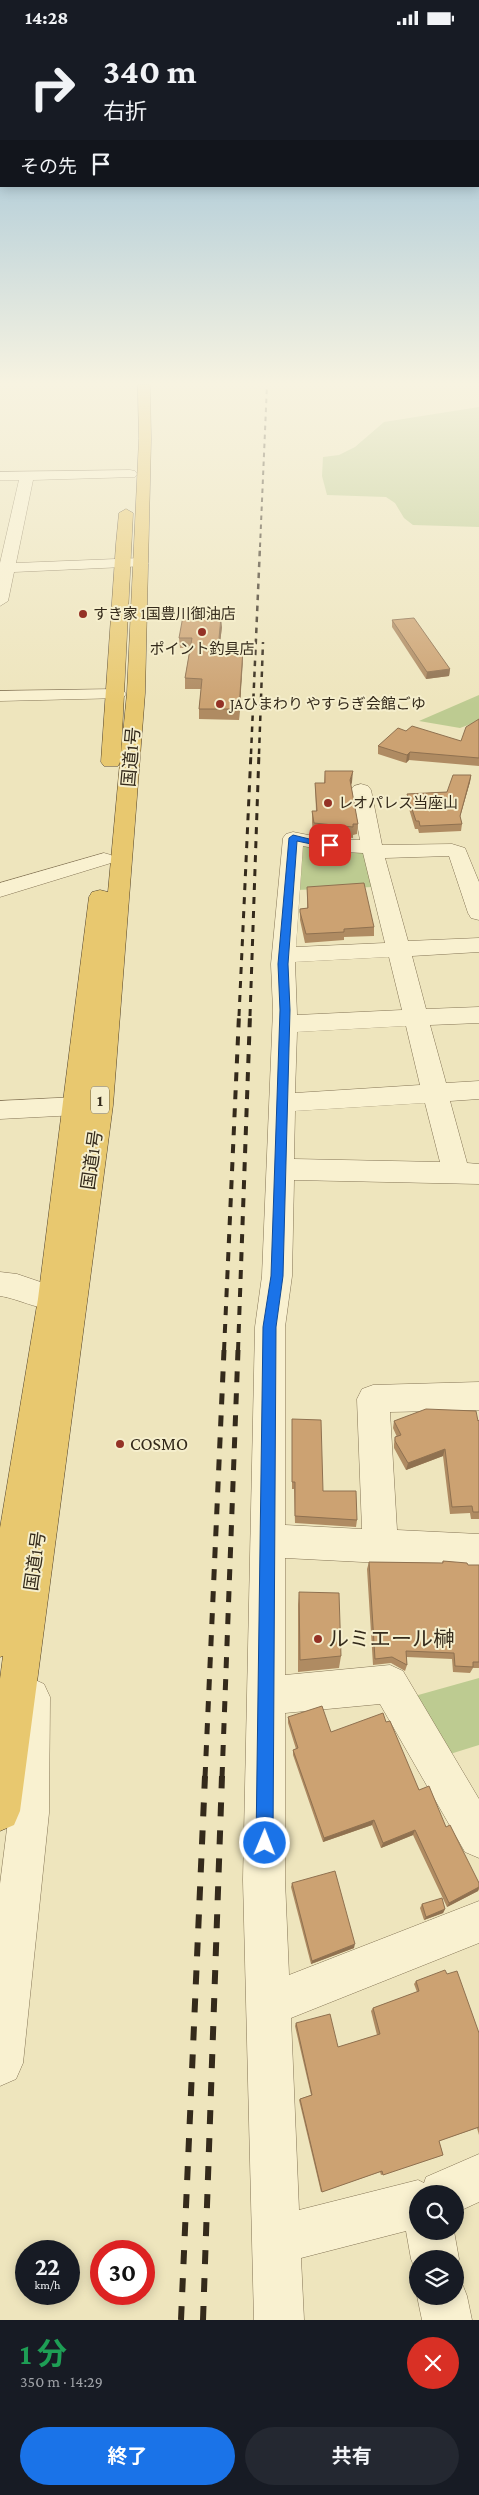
<!DOCTYPE html>
<html lang="ja">
<head>
<meta charset="utf-8">
<style>
	:root { --surface:#171b24; --page:#242831; --text:#f1f3f6; --muted:#9ea1a6; --accent:#1a73e8 }
	body { margin:0; font-family:"Crimson Pro","Noto Sans JP",serif; background:var(--page); color:var(--text); height:100vh; display:flex; flex-direction:column; font-size:19px; white-space:nowrap }
	* { box-sizing:border-box; margin:0 }
	p { font-size:16px; color:var(--muted) }
	.icon { flex:none; width:28px; height:28px; fill:none; stroke:currentColor; stroke-width:2; stroke-linecap:round; stroke-linejoin:round }
	.map { position:relative; height:2285px; overflow:hidden }
	.details { display:flex; flex-direction:column; background:var(--surface); flex:1 }
	.details>* { flex:none }
	.top-card { position:absolute; left:0px; top:0px; width:480px; height:152px; box-shadow:0 2px 12px #0003; background:#171b24; color:var(--text); overflow:hidden }
	.controls { position:absolute; left:409px; top:2150px; display:grid; gap:10px }
	.controls a { display:grid; place-items:center; width:55px; height:55px; border-radius:50%; background:var(--surface); box-shadow:0 2px 12px #0003; font-size:25px }
	.speed { position:absolute; left:15px; top:2205px; display:flex; gap:10px; font-size:25px; font-weight:700; text-align:center }
	.speed>* { display:grid; place-content:center; width:65px; height:65px; border-radius:50%; background:var(--surface); box-shadow:0 2px 12px #0003; line-height:1 }
	.speed small { font-size:12px; font-weight:400 }
	.speed .limit { border:8px solid #d22; background:#fff; color:#111 }
	.pin { position:absolute; display:grid; place-items:center; width:42px; height:42px; color:#fff; margin:-21px; border-radius:10px; box-shadow:0 2px 8px #0006 }
	.me { position:absolute; width:55px; margin:-28px; rotate:1deg; stroke-linejoin:round; filter:drop-shadow(0 0 4px #0008) }
	.turn { display:flex; align-items:center; gap:18px; height:105px; padding:0 20px; font-size:22px }
	.turn .icon { width:65px; height:65px; stroke-width:2.5 }
	.turn b { display:block; font-size:35px; line-height:42px }
	.then { display:flex; align-items:center; height:48px; padding:0 20px; background:#0003; gap:10px; font-size:19px }
	.round { display:grid; place-items:center; flex:none; width:52px; height:52px; border-radius:26px; background:var(--page) }
	.headline { display:flex; align-items:center; justify-content:space-between; height:85px; padding:0 20px }
	h1 { font-size:30px; font-weight:700; line-height:38px; color:#1e9e55 }
	.action { display:flex; gap:10px; margin-top:auto; padding:10px 20px }
	.action a { flex:1; height:58px; border-radius:30px; background:var(--accent); color:#fff; font-size:20px; font-weight:700; line-height:58px; text-align:center }
	.action a+a { background:var(--page); color:var(--text) }
	.status { display:flex; justify-content:space-between; align-items:center; height:35px; padding:0 25px; background:var(--surface); direction:ltr }
	.status svg { height:14px; fill:currentColor }
	.map>svg:first-child { display:block }
</style>
</head>
<body>
<div class="status"><b>14:28</b><svg viewBox="0 0 49 12"><path d="M0 12V9h3v3zM5 12V6h3v6zM10 12V3h3v9zM15 12V0h3v12zM26 1h20v11H26zM47 4h2v5h-2z"/></svg></div>
<div class="map">
<svg width="479" height="2285" viewBox="0 0 479 2285">
	<rect width="100%" height="100%" fill="#eee5bd"/>
	<!-- green -->
	<g fill="#bdcb91">
		<polygon points="479,372 479,492 413,490 404,483 395,468 386,462 327,460 322,441 323,422 339,420 355,412 384,387"/>
		<polygon points="479,660 479,686 460,693 419,686"/>
		<polygon points="300,806 363,814 373,852 296,855"/>
		<polygon points="479,1643 479,1710 450,1719 404,1664"/>
	</g>
	<g fill="none" stroke-linecap="round" stroke-linejoin="round">
		<defs>
			<g id="minor">
				<polygon points="130,435 135,436 137,439 135,442 33,445 16,528 141,523 149,528 146,531 14,537 8,566 0,571 0,528 19,445 0,445 0,437"/>
				<polygon points="117,654 123,655 126,659 123,663 0,666 0,656"/>
				<path d="M361,749L368,751L371,755L382,810L452,809L465,813L479,847V885L471,883L468,878L449,821L385,823L408,906L479,903V917L412,921L426,974L479,972V988L430,990L446,1048L479,1046V1064L450,1066L467,1128L479,1129V1149L294,1145L292,1241L285,1292V1490L362,1494L357,1364L362,1354L373,1350L479,1347V1375L390,1377L397,1495L479,1499V1533L285,1523V1640L390,1630L403,1636L479,1764V1823L465,1817L380,1669L285,1678V1845L289,1940L479,1866V1908L291,1983L299,2175L418,2145L424,2148L426,2142L479,2119V2167L455,2178V2159H418V2196H454L459,2224L455,2235V2224H418V2241L411,2224L406,2196L301,2223L304,2285H254L243,1845L255,1292L262,1241L273,975L271,929L283,803L286,799L293,797L329,804L360,805L351,755L354,751ZM303,811L329,816L363,818L385,908L296,912ZM389,922L402,975L297,980L295,927ZM406,991L420,1050L295,1058L297,997ZM425,1068L440,1127L294,1124L295,1076Z"/>
				<polygon points="104,818 111,820 115,824 111,828 0,862 0,848"/>
				<polygon points="77,1062 86,1064 90,1071 86,1078 77,1080 0,1084 0,1066"/>
				<path d="M0,1237L17,1239L64,1255L68,1264L64,1273C45,1279 21,1264 0,1261Z"/>
				<polygon points="31,1643 44,1649 50,1662 49,1778 23,2028 16,2044 0,2051 0,1849 9,1778 12,1662 18,1649"/>
				<polygon points="455,2242 460,2243 467,2261 472,2285 422,2285 417,2261 418,2260 455,2261"/>
			</g>
			<polygon id="trunk" points="138,350 150,350 151,404 145,658 113,1070 20,1776 14,1790 0,1796 0,1644 3,1621 0,1622 0,1493 38,1264 89,862 92,857 100,855 108,857 120,727 118,731 104,731 101,727 116,509 119,478 126,474 133,478 121,719 127,658 139,404"/>
		</defs>
		<!-- minor casing -->
		<use href="#minor" stroke="#857556" stroke-width="1"/>
		<!-- trunk casing -->
		<use href="#trunk" stroke="#52422b" stroke-width="1"/>
		<!-- minor -->
		<use href="#minor" fill="#f9f1d0" fill-rule="evenodd"/>
		<!-- trunk -->
		<use href="#trunk" fill="#e8c86f" fill-rule="evenodd"/>
		<!-- rail-far5 -->
		<polyline stroke="#342a1b" stroke-width="2" stroke-dasharray="4.5 4.5" stroke-linecap="butt" points="260,512 267,350"/>
		<!-- rail-far4 -->
		<g stroke="#342a1b" stroke-width="2.5" stroke-dasharray="5.5 5.5" stroke-linecap="butt">
			<polyline points="251,719 260,511"/>
			<polyline points="259,719 263,607"/>
		</g>
		<!-- rail-far3 -->
		<g stroke="#342a1b" stroke-width="3" stroke-dasharray="7 7" stroke-linecap="butt">
			<polyline points="239,981 251,717"/>
			<polyline points="250,981 259,717"/>
		</g>
		<!-- rail-far2 -->
		<g stroke="#342a1b" stroke-width="4" stroke-dasharray="9 9" stroke-linecap="butt">
			<polyline points="224,1316 239,980"/>
			<polyline points="238,1316 250,980"/>
		</g>
		<!-- rail-far1 -->
		<g stroke="#342a1b" stroke-width="5" stroke-dasharray="11 11" stroke-linecap="butt">
			<polyline points="205,1743 224,1315"/>
			<polyline points="222,1743 238,1315"/>
		</g>
		<!-- rail -->
		<g stroke="#342a1b" stroke-width="6" stroke-dasharray="14 14" stroke-linecap="butt">
			<polyline points="181,2285 205,1741"/>
			<polyline points="203,2285 222,1741"/>
		</g>
	</g>
	<!-- wall -->
	<g fill="#af8b62">
		<polygon points="392,585 450,634 449,641 426,644 392,592"/>
		<polygon points="222,592 219,614 243,614 239,685 199,684 199,674 201,654 185,654 185,643 190,613 180,613 179,603"/>
		<polygon points="479,684 479,731 409,725 406,728 378,719 378,711 406,696 461,706"/>
		<polygon points="325,736 352,747 351,750 358,789 357,799 353,800 353,803 313,799 312,787 312,776 316,776 315,748 324,748"/>
		<polygon points="471,740 470,747 460,782 462,789 461,796 419,798 418,794 415,794 407,767 407,759 447,757"/>
		<polygon points="307,852 374,892 374,901 344,902 344,905 305,908 300,885 300,874 307,873"/>
		<polygon points="292,1384 323,1456 357,1485 356,1492 295,1488 294,1454 292,1454"/>
		<polygon points="479,1385 479,1484 471,1484 470,1478 450,1479 443,1421 406,1435 394,1413 394,1409 395,1402 397,1402 393,1393 394,1386"/>
		<polygon points="443,1526 468,1530 479,1530 479,1633 473,1633 470,1638 453,1637 452,1624 407,1622 407,1630 405,1636 391,1628 373,1630 367,1534 369,1527 442,1528"/>
		<polygon points="299,1557 341,1621 339,1633 298,1637 298,1570"/>
		<polygon points="288,1682 331,1697 386,1687 419,1755 446,1792 479,1848 479,1854 478,1856 447,1872 413,1800 381,1813 372,1790 323,1807 293,1720 293,1715 296,1714 288,1688"/>
		<polygon points="292,1848 354,1913 311,1929 291,1852"/>
		<polygon points="422,1869 445,1874 443,1878 424,1885 420,1873"/>
		<polygon points="447,1939 479,1998 479,2100 477,2093 439,2106 443,2120 381,2140 380,2137 321,2157 299,2065 300,2064 311,2060 295,1991 296,1988 338,2012 377,2000 371,1976 373,1973 417,1957 414,1949 416,1946"/>
	</g>
	<!-- shaded-wall -->
	<g fill="#8f7150">
		<polygon points="221,582 222,592 218,625 218,614"/>
		<polygon points="243,614 243,625 239,685 239,674"/>
		<polygon points="450,634 449,641 426,644 427,637"/>
		<polygon points="410,717 409,725 406,728 407,720"/>
		<polygon points="353,736 352,747 349,755 350,745"/>
		<polygon points="471,740 470,747 458,788 460,781"/>
		<polygon points="445,1414 443,1421 406,1435 408,1428"/>
		<polygon points="374,1785 372,1790 323,1807 324,1803"/>
		<polygon points="415,1795 413,1800 381,1813 383,1808"/>
		<polygon points="479,1852 478,1856 447,1872 449,1868"/>
		<polygon points="445,1874 443,1878 424,1885 426,1882"/>
		<polygon points="355,1909 354,1913 311,1929 312,1926"/>
	</g>
	<!-- building -->
	<g fill="#cca272" stroke="#8f7150">
		<polygon points="183,581 221,582 218,614 243,614 239,674 199,674 202,644 185,643 192,603 179,603"/>
		<polygon points="414,583 450,634 427,637 392,585"/>
		<polygon points="479,684 479,723 410,717 407,720 378,711 398,693 406,696 412,691 461,706 466,692"/>
		<polygon points="325,736 353,736 350,745 358,789 353,789 353,792 314,788 312,776 317,776 315,748 325,748"/>
		<polygon points="453,740 471,740 460,781 462,789 420,791 419,786 416,786 407,759 447,757"/>
		<polygon points="364,848 374,892 344,894 344,897 306,899 300,877 300,874 308,873 307,852"/>
		<polygon points="426,1374 476,1376 478,1386 479,1385 479,1477 473,1477 472,1471 452,1472 445,1414 408,1428 395,1406 395,1402 401,1400 394,1386"/>
		<polygon points="292,1384 321,1385 323,1456 356,1456 357,1485 295,1481 295,1447 292,1447"/>
		<polygon points="443,1526 467,1528 468,1530 479,1530 479,1627 473,1627 473,1632 455,1631 454,1618 406,1616 407,1630 392,1622 375,1624 369,1527 443,1528"/>
		<polygon points="299,1557 339,1558 341,1621 300,1625"/>
		<polygon points="322,1671 331,1697 383,1678 386,1687 390,1686 419,1755 429,1751 446,1792 450,1790 479,1848 479,1852 449,1868 415,1795 383,1808 374,1785 324,1803 293,1715 298,1713 288,1682"/>
		<polygon points="335,1836 355,1909 312,1926 292,1848"/>
		<polygon points="442,1863 445,1874 426,1882 422,1869"/>
		<polygon points="445,1935 447,1939 457,1936 479,1998 479,2092 439,2106 443,2120 383,2140 382,2136 322,2157 300,2064 312,2060 296,1988 330,1979 338,2012 380,1999 373,1973 419,1956 416,1946"/>
	</g>
	<!-- sky -->
	<linearGradient id="sky" x2="0" y2="1"><stop stop-color="#8bb8d5"/><stop offset="0.52" stop-color="#f7f3e1"/><stop offset="1" stop-color="#f7f3e1" stop-opacity="0"/></linearGradient>
	<rect width="479" height="670" fill="url(#sky)"/>
	<!-- route -->
	<polygon fill="#1a73e8" stroke="#114b97" points="293,800 334,810 330,813 297,806 288,929 290,975 283,1241 276,1292 273,1808 271,1814 265,1817 259,1814 256,1808 263,1292 271,1241 280,975 278,929 289,803"/>
	<!-- markers -->
	<g fill="#943226" stroke="#f5eecc" stroke-width="2">
		<circle cx="83" cy="579" r="5"/>
		<circle cx="202" cy="597" r="5"/>
		<circle cx="220" cy="669" r="5"/>
		<circle cx="328" cy="768" r="5"/>
		<circle cx="120" cy="1409" r="5"/>
		<circle cx="318" cy="1604" r="5"/>
	</g>
	<g text-anchor="middle" dominant-baseline="central" stroke-width="4" stroke-linejoin="round" paint-order="stroke">
		<!-- far-poi labels -->
		<g font-size="15" fill="#342a1b" stroke="#f5eecc" text-anchor="start">
			<text x="93" y="579">すき家 1国豊川御油店</text>
			<text x="202" y="614" text-anchor="middle">ポイント釣具店</text>
			<text x="230" y="669">JAひまわり やすらぎ会館ごゆ</text>
			<text x="338" y="768">レオパレス当座山</text>
		</g>
		<!-- shield labels -->
		<rect fill="#f5eecc" stroke="#6e6550" stroke-width="1" x="91" y="1051.5" width="18" height="27" rx="4"/>
		<g font-size="16" font-weight="bold" fill="#342a1b">
			<text x="100" y="1065">1</text>
		</g>
		<!-- street labels -->
		<g font-size="18" fill="#342a1b" stroke="#f5eecc">
			<text transform="translate(131 722) rotate(-85)">国道1号</text>
			<text transform="translate(92 1125) rotate(-82)">国道1号</text>
			<text transform="translate(35 1526) rotate(-82)">国道1号</text>
		</g>
		<!-- poi labels -->
		<g font-size="18" fill="#342a1b" stroke="#f5eecc" text-anchor="start">
			<text x="130" y="1409">COSMO</text>
		</g>
		<!-- near-poi labels -->
		<g font-size="21" fill="#342a1b" stroke="#f5eecc" text-anchor="start">
			<text x="328" y="1604">ルミエール榊</text>
		</g>
	</g>
</svg>
<div class="controls">
<a><svg class="icon" aria-label="search" viewBox="0 0 24 24"><circle cx="10" cy="10" r="6"/><path d="M15 15l6 6"/></svg></a>
<a><svg class="icon" aria-label="layers" viewBox="0 0 24 24"><path d="M12 4l9 5-9 5-9-5zM3 14l9 5 9-5"/></svg></a>
</div>
<div class="speed"><div>22<small>km/h</small></div><div class="limit">30</div></div>
<div class="pin" style="left:330px;top:810px;background:#d93025"><svg class="icon" aria-label="arrive" viewBox="0 0 24 24"><path d="M6 21V4h12l-3 4 3 4H6"/></svg></div>
<svg class="me" style="left:265px;top:1808px" viewBox="-20 -20 40 40"><circle r="17" fill="#1a73e8" stroke="#fff" stroke-width="3"/><path d="M0-11L8 9 0 5-8 9z" fill="#fff"/></svg>
<div class="top-card">
<div class="turn"><svg class="icon" aria-label="right" viewBox="0 0 24 24"><path d="M7 20v-9h11M14 6l5 5-5 5"/></svg><div><b>340 m</b>右折</div></div>
<div class="then">その先<svg class="icon" aria-label="arrive" viewBox="0 0 24 24"><path d="M6 21V4h12l-3 4 3 4H6"/></svg></div>
</div>
</div>
<section class="details">
<div class="headline"><div><h1>1 分</h1><p>350 m · 14:29</p></div><a class="round" style="background:#d93025;color:#fff"><svg class="icon" aria-label="close" viewBox="0 0 24 24"><path d="M6 6l12 12M18 6L6 18"/></svg></a></div>
<div class="action"><a>終了</a><a>共有</a></div>
</section>
</body>
</html>
